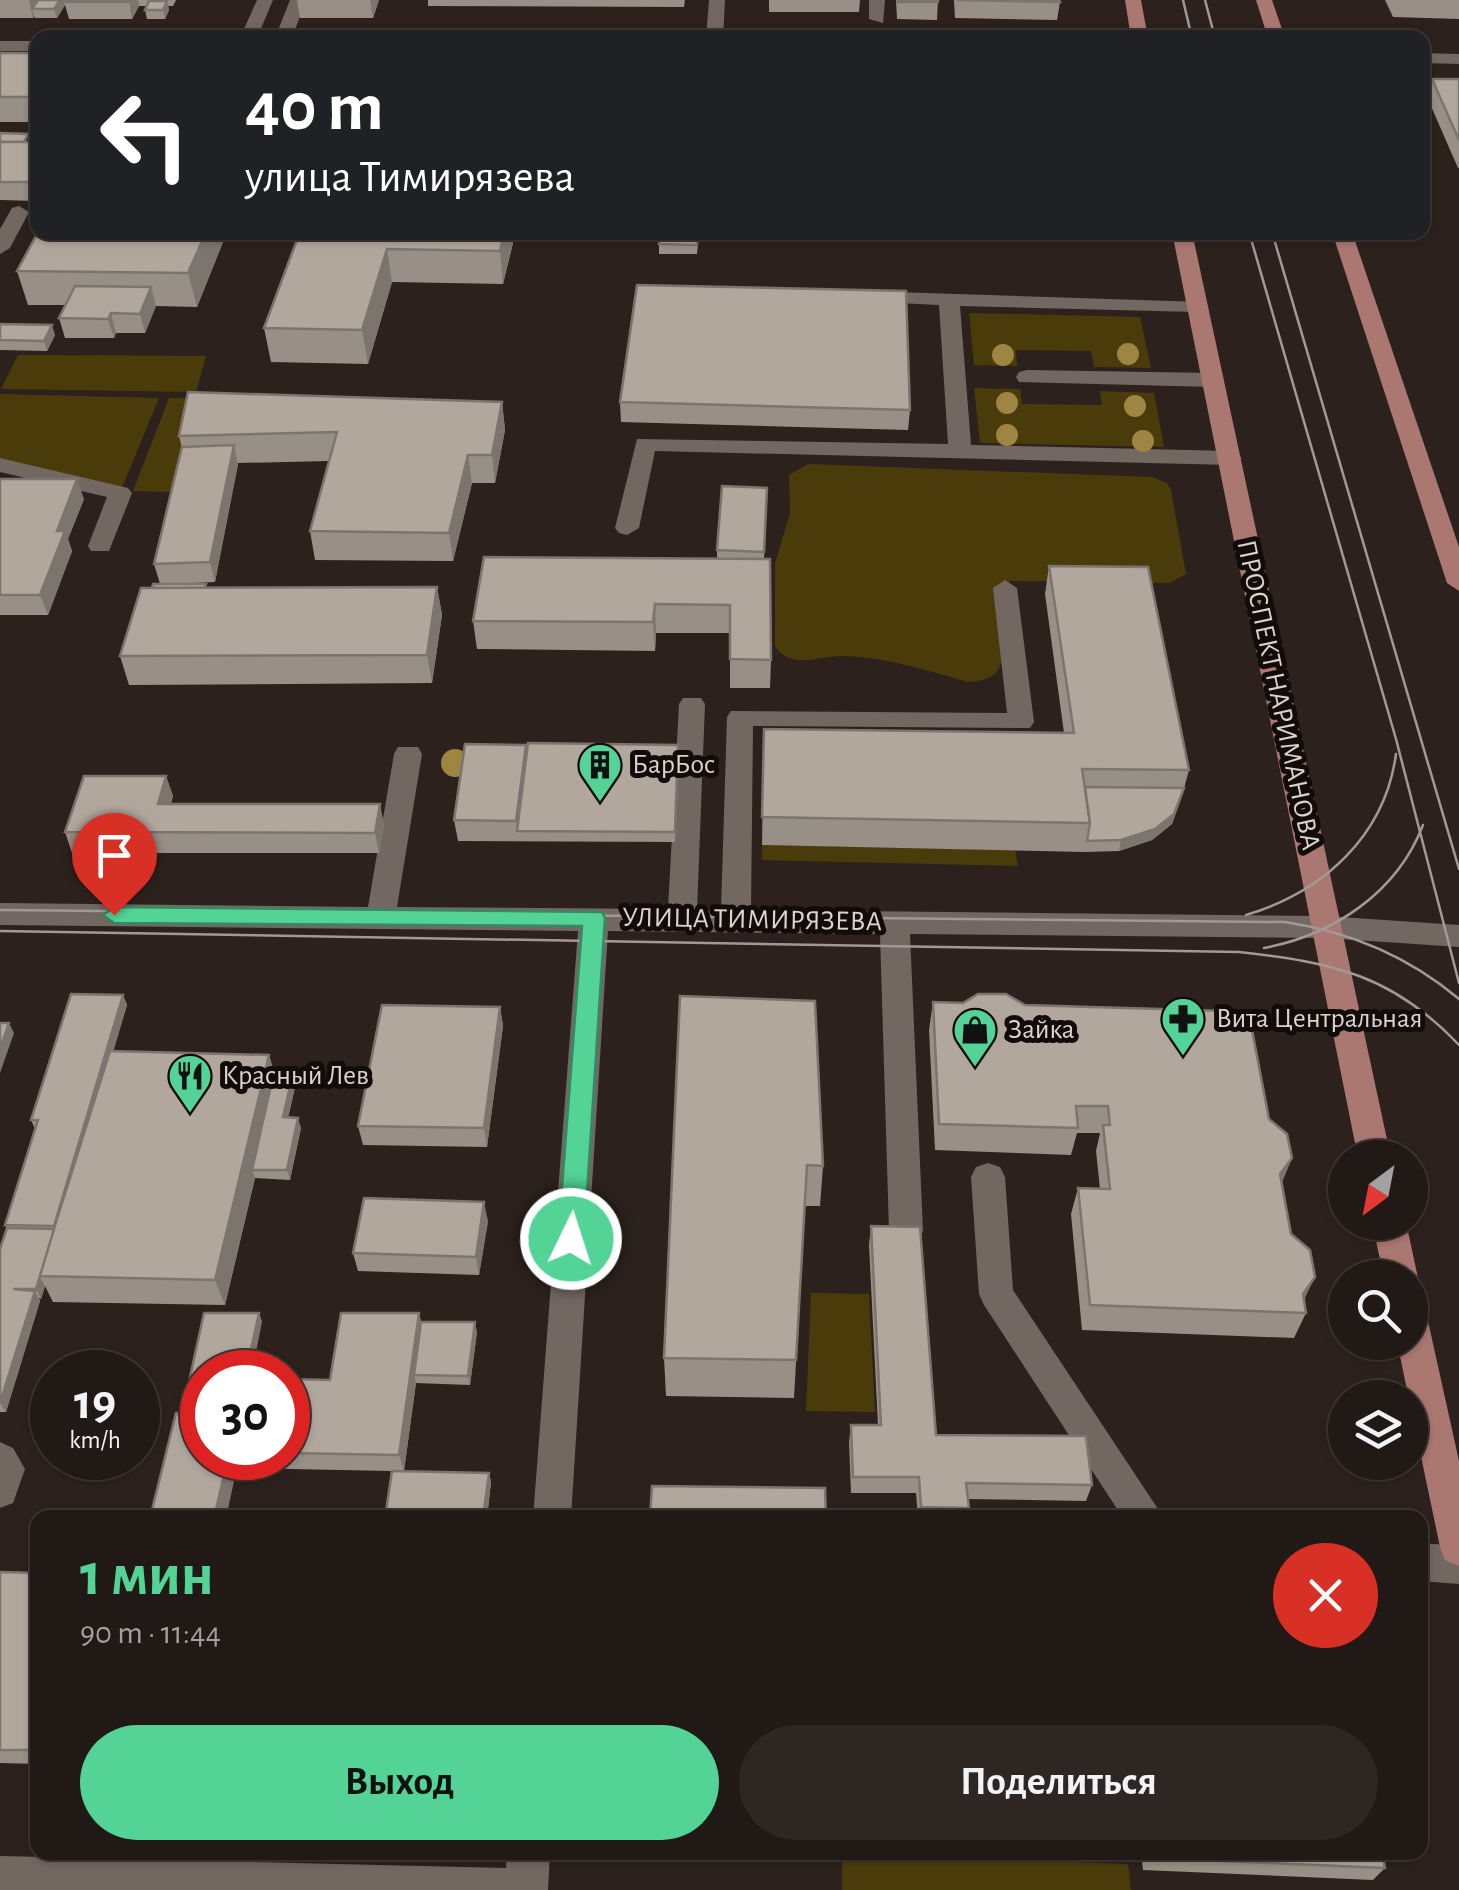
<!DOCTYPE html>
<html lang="ru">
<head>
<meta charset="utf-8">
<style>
	:root { --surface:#211915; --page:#2d2622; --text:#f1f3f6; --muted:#a2a0a0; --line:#3e3834; --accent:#53d396 }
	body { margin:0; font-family:"Alegreya Sans",sans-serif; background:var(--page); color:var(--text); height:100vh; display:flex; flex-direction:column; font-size:38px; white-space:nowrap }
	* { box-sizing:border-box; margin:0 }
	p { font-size:32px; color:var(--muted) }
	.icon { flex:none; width:55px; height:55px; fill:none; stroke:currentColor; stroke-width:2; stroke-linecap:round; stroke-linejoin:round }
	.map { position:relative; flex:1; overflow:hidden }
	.sheet { position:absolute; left:30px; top:1510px; width:1398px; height:350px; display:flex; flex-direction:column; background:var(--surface); border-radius:20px; box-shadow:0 2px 8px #0004,0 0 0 2px var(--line) }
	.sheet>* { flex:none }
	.top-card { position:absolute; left:30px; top:30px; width:1400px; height:210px; border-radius:20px; box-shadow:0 2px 8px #0004,0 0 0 2px var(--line); background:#202124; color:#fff; overflow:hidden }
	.needle { width:65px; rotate:212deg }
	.buttons { position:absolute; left:1328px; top:1140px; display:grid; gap:20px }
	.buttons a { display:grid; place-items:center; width:100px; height:100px; border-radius:50%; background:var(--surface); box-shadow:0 2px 8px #0004,0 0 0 2px var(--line); font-size:50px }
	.speed { position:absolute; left:30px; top:1350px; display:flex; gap:20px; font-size:50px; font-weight:700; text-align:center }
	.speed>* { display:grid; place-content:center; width:130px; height:130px; border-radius:50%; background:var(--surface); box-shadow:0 2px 8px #0004,0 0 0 2px var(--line); line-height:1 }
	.speed small { font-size:25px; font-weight:400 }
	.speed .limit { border:15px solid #d22; background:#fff; color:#111 }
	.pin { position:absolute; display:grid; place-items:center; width:85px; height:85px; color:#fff; margin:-102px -42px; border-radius:50% 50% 50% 0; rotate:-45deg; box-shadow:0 0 10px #0007 }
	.pin .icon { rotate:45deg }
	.me { position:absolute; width:110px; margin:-55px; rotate:4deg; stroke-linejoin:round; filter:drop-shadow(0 0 8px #0008) }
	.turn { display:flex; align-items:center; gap:35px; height:210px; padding:0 50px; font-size:45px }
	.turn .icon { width:130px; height:130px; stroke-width:2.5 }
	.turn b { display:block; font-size:70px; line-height:85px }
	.round { display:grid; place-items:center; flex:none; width:105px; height:105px; border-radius:52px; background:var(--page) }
	.overview { display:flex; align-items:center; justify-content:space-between; height:170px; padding:0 50px }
	h1 { font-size:60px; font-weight:700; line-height:75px; color:var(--accent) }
	.button { display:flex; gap:20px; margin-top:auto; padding:20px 50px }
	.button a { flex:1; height:115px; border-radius:60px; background:var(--accent); color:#111; font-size:40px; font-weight:700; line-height:115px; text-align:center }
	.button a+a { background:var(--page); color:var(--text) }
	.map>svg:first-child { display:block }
</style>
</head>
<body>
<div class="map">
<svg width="1459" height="1890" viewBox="0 0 1459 1890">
	<rect width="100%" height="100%" fill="#2c211c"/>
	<!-- green -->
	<g fill="#4a3c0a">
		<polygon points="969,313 1140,317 1151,368 1094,367 1091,351 1016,350 1017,366 974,365"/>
		<polygon points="18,355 206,356 196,392 1,389"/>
		<polygon points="974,388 1020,389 1022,404 1102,405 1100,391 1154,393 1164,447 980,443"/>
		<polygon points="0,394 159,398 121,490 0,462"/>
		<polygon points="169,398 196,398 175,492 133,491"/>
		<path d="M808,464L1152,477L1167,483L1171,490L1186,574L1170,583L1010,581C971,607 1038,680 968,682C925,670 886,657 842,656C820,656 790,670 775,646V563L790,513L789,475Z"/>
		<polygon points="762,845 1015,850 1018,866 762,860"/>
		<polygon points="811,1293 869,1294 875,1412 806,1411"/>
		<polygon points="842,1853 1128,1864 1131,1890 842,1890"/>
	</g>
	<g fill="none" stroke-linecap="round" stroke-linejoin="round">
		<!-- minor -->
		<g fill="#736761" fill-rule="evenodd">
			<polygon points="257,0 273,0 257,38 240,38"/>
			<polygon points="290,0 306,0 292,38 275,38"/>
			<polygon points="709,0 725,0 723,38 706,38"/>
			<polygon points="869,0 885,0 883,23 869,19"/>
			<rect x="0" y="41" width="38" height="10"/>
			<polygon points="1422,53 1459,54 1459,64 1422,63"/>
			<polygon points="19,206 29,212 10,248 0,254 0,229 12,208"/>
			<polygon points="864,291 1203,302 1206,306 1203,310 1196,312 960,306 971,445 1230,451 1242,458 1230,465 655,451 639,528 627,535 619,533 615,528 637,439 948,444 939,305 857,301 854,297 857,293"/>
			<polygon points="1027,370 1212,373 1223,380 1212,387 1019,382 1016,377 1019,372"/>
			<polygon points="0,458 128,488 132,493 109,551 91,551 88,546 107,497 0,472"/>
			<polygon points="1005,580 1017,588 1034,722 1030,728 753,726 751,910 1325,916 1459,925 1459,947 1325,938 910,934 923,1231 918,1241 906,1246 894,1241 889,1231 880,934 608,931 571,1518 533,1518 578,931 0,925 0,903 368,907 394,754 398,747 418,747 422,754 397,907 668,909 679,704 683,698 701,698 705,704 697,910 721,910 727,717 731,711 1007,713 993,588"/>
			<polygon points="988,1163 1000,1167 1005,1177 1013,1290 1164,1518 1123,1518 984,1305 979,1294 971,1177 976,1167"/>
			<polygon points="0,1442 13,1448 25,1469 13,1503 0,1508"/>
			<polygon points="1420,1543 1459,1546 1459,1584 1420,1581"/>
			<polygon points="507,1852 550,1852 548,1890 0,1890 0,1856 506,1868"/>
		</g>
		<!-- major -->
		<g fill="#ab7771" fill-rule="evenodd">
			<polygon points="1125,0 1141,0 1148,38 1131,38"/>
			<polygon points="1256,0 1272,0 1285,38 1268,38"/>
			<polygon points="1172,232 1192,232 1391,1158 1358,1158"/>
			<polygon points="1332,232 1352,232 1459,547 1459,591 1447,583"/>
			<polygon points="1372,1222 1406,1222 1418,1278 1413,1289 1410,1290 1410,1278 1384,1278"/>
			<polygon points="1410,1305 1423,1310 1428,1321 1459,1461 1459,1566 1445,1560 1440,1547 1397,1342 1410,1342"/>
		</g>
		<!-- tram -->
		<g stroke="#a19995" stroke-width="2.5">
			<polyline points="1183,0 1192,38"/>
			<polyline points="1205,0 1215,38"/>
			<polyline points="1249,232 1396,739 1459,983"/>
			<polyline points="1272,232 1459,869"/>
			<path d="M0,910L1285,922C1351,932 1408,956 1459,999"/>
			<path d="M1246,915C1323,892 1385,836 1396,754"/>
			<path d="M0,931L1239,952C1332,962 1393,975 1459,1045"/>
			<path d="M1264,948C1333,935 1397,893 1423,825"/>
		</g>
	</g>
	<!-- trees -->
	<g fill="#9e8542">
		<circle cx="1128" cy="354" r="11"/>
		<circle cx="1003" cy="355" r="11"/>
		<circle cx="1007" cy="403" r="11"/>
		<circle cx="1135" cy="406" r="11"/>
		<circle cx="1007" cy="435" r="11"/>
		<circle cx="1143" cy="441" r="11"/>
		<circle cx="455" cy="763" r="14"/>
	</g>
	<!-- wall -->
	<g fill="#989087">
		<polygon points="0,0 176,0 173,6 168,6 169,10 165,19 147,19 145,10 147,6 139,6 132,19 69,19 65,5 57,18 35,18 34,16 33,18 0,18"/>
		<polygon points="297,0 379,0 373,18 300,18"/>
		<polygon points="428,0 685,0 684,7 428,6"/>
		<polygon points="769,0 860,0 859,12 769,12"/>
		<polygon points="896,0 938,0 937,20 897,19"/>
		<polygon points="954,0 1059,0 1060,2 1057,20 955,18"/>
		<polygon points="1385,0 1459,0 1459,19 1393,17"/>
		<rect x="0" y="53" width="38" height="69"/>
		<polygon points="1432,79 1459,79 1459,168 1458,168 1427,97"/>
		<polygon points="0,133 30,142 38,142 38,201 0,200"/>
		<polygon points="227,232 197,307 156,306 145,333 116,333 114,338 65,338 59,318 65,305 28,305 17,271 75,236"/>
		<polygon points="300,232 512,232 513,243 503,284 392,282 368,364 271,362 264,328"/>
		<polygon points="699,232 697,254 659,254 659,244"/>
		<polygon points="783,232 904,232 903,242 783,239"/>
		<polygon points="0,324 55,335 47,351 0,350"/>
		<polygon points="502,402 505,430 495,483 472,483 453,561 315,560 310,531 329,461 238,463 215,582 174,584 207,588 437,587 442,615 432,683 129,685 120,656 152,588 160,584 154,564 182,448 179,436"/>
		<polygon points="620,402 910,410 908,430 621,422"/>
		<polygon points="0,479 84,499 68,539 72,551 48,615 0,615"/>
		<polygon points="767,488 764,559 771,660 770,688 730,688 730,633 656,633 655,651 477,649 473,621 717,558 717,550"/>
		<polygon points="1049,566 1189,770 1181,799 1172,824 1152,840 1119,851 1084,852 762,845 764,729 1064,733 1045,594"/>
		<polygon points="527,754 678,755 675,842 458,841 454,820"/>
		<polygon points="166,776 173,796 171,804 384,824 379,853 72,853 65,832"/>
		<polygon points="123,995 127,1005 113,1051 269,1055 274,1072 296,1083 288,1118 301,1128 290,1180 255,1178 225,1305 53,1302 45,1286 41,1299 39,1298 40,1301 6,1412 0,1412 0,1249 7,1229 5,1225 35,1129 31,1120"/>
		<polygon points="680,996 823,1166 820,1206 805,1206 794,1398 666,1396 664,1358"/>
		<polygon points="933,1002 1025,1005 1269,1119 1292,1158 1282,1182 1306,1313 1294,1338 1082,1330 1071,1214 1078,1188 1100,1189 1096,1151 1100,1133 1077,1133 1071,1155 935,1150 929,1030"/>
		<polygon points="500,1007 503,1026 487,1147 363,1145 358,1126"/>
		<polygon points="488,1221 479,1275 358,1271 353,1253"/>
		<polygon points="871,1226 936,1435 1092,1485 1086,1501 968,1499 969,1508 966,1518 918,1518 916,1493 851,1493 849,1442 851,1425 878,1425 869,1245"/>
		<polygon points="259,1313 262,1322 202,1372 202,1391 193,1391 189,1382"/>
		<polygon points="421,1322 477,1332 470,1385 416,1383 404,1471 489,1473 491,1482 487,1518 385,1518 391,1471 246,1468 242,1458 288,1458 288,1379 330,1380"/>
		<polygon points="0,1572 38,1573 38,1764 0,1763"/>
		<polygon points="1141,1852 1382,1852 1385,1868 1373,1880 1143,1870"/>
	</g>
	<!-- shaded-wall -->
	<g fill="#7c756e">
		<polygon points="29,0 45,0 32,9 34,16 33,18"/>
		<polygon points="60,0 68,0 64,2 65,5 57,18 54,9"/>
		<polygon points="129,0 138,0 139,6 132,19"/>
		<polygon points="370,0 379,0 373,18"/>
		<polygon points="167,1 169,10 165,19 163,10"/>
		<polygon points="206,232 227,232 197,307 188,273"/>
		<polygon points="504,232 512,232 513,243 503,284 500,251"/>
		<polygon points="387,249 392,282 368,364 362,330"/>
		<polygon points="151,287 156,306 145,333 140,314"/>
		<polygon points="111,313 116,333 114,338 108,319"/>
		<polygon points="52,325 55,335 47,351 44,341"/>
		<polygon points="502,402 505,430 495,483 492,455"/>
		<polygon points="234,445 238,465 215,582 210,562"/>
		<polygon points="468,455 472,483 453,561 449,533"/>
		<polygon points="77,479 84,499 68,539 72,551 48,615 40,595 57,531"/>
		<polygon points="437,587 442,615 432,683 427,655"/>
		<polygon points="655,604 656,633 655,651 653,622"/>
		<polygon points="526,745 528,765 517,831 516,821"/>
		<polygon points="166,776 173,796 164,824 158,804"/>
		<polygon points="1184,788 1172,824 1152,840 1119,851 1121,840"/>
		<polygon points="380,804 384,824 379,853 375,833"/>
		<polygon points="123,995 127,1005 59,1236 54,1226"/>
		<polygon points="500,1007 503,1026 487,1147 484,1128"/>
		<polygon points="9,1023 14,1033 0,1073 0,1049"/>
		<polygon points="269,1055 277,1082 252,1170 255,1178 225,1305 215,1280"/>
		<polygon points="293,1073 296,1083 286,1127 283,1117"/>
		<polygon points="298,1118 301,1128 290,1180 287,1170"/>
		<polygon points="1292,1158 1281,1184 1280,1174"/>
		<polygon points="484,1202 488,1221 479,1275 476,1257"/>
		<polygon points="40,1277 45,1286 41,1299 36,1289"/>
		<polygon points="1315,1277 1303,1302 1303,1294"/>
		<polygon points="35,1291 40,1301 6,1412 0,1403"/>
		<polygon points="259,1313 262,1322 252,1372 246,1372"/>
		<polygon points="419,1313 424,1331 414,1375 416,1383 404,1471 399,1455"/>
		<polygon points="475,1322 477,1332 470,1385 468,1376"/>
		<polygon points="228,1458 239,1458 226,1518 214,1518"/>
		<polygon points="489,1473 491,1482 487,1518 483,1518"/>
	</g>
	<!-- building -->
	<g fill="#b1a79d" stroke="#7c756e" stroke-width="2.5">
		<polygon points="38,0 60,0 54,9 32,9"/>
		<polygon points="65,0 129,0 128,2 64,2"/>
		<rect x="898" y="0" width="40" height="2"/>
		<polygon points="957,0 1059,0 1060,2"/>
		<polygon points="149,1 167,1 163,10 145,10"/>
		<rect x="0" y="53" width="38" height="44"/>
		<polygon points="1432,79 1459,79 1459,140"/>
		<polygon points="0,133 28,134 24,142 0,142"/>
		<rect x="0" y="142" width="38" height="40"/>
		<polygon points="77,232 206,232 188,273 17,271 36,236 75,236"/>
		<polygon points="300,232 504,232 500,251 387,249 362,330 264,328"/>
		<polygon points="661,232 699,232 697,245 659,244"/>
		<polygon points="637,285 906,291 910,410 620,402"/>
		<polygon points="75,286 151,287 140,314 111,313 108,319 59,318"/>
		<polygon points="0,324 52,325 44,341 0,340"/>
		<polygon points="188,392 502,402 492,455 468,455 449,533 310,531 337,432 179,436"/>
		<polygon points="234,445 210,562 154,564 182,447"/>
		<polygon points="0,479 77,479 57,531 65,531 40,595 0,595"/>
		<polygon points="722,486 767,488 764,552 717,550"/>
		<polygon points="484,557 770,559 771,660 730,659 730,605 655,604 653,622 473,621"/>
		<polygon points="1049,566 1148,567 1189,770 1082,769 1090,823 762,817 764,729 1074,733"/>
		<polygon points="153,584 206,584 204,588 152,588"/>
		<polygon points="437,587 427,655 120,656 141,588"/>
		<polygon points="528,743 678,745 675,832 517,831"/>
		<polygon points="465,744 526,745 516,821 454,820"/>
		<polygon points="84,776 166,776 158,804 380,804 375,833 65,832"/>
		<polygon points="1085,787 1184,788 1174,814 1155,829 1121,840 1087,841 1090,823"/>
		<polygon points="71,994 123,995 54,1226 5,1225 38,1120 31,1120"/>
		<polygon points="978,994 1006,994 1025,1005 1227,1011 1252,1030 1269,1119 1287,1134 1292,1158 1280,1174 1291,1234 1310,1250 1315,1277 1303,1294 1306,1313 1090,1305 1078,1188 1110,1189 1103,1125 1110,1125 1108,1106 1076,1106 1078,1128 939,1124 933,1002 963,1003"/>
		<polygon points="680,996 815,1001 823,1166 807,1165 796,1360 664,1358"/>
		<polygon points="382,1005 500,1007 484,1128 358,1126"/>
		<polygon points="0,1023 9,1023 0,1049"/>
		<polygon points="110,1051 269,1055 215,1280 39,1276"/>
		<polygon points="274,1072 293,1073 283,1117 298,1118 287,1170 252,1170"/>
		<polygon points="364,1198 484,1202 476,1257 353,1253"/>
		<polygon points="871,1226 920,1227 936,1435 1086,1436 1092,1485 966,1483 969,1508 921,1507 919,1477 853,1477 851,1425 881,1425"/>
		<polygon points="7,1228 54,1229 36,1289 13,1289 35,1291 0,1403 0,1249"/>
		<polygon points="204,1313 259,1313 246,1372 202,1372 202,1382 189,1382"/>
		<polygon points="341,1313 419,1313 399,1455 288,1453 288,1379 330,1380"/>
		<polygon points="421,1322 475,1322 468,1376 414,1375"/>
		<polygon points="176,1413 202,1414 202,1458 228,1458 214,1518 150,1518"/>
		<polygon points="392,1471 489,1473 483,1518 385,1518"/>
		<polygon points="652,1486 825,1488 826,1518 650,1518"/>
		<polygon points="0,1572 38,1573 38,1750 0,1750"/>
		<polygon points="1150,1852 1382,1852 1385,1868 1151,1858"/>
	</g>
	<!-- route -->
	<polygon fill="#53d396" stroke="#368962" stroke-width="2.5" points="114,907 602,912 605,918 584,1239 580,1247 571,1250 562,1247 558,1239 582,926 114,923 103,915"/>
	<!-- icons -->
	<defs>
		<symbol id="building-pin" viewBox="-11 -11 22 30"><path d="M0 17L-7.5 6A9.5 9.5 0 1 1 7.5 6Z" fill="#53d396" stroke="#110c0a"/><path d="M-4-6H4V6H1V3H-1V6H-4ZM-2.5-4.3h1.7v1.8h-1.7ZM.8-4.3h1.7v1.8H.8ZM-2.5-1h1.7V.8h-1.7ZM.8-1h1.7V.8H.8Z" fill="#111"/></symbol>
		<symbol id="pharmacy-pin" viewBox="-11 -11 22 30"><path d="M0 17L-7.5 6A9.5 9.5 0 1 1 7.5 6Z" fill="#53d396" stroke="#110c0a"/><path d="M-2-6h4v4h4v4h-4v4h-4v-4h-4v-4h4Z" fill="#111"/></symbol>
		<symbol id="shop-pin" viewBox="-11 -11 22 30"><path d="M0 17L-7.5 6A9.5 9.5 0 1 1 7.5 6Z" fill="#53d396" stroke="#110c0a"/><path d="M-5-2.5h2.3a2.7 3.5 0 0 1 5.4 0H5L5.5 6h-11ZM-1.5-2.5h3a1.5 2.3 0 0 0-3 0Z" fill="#111"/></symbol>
		<symbol id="restaurant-pin" viewBox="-11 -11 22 30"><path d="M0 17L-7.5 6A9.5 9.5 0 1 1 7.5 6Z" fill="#53d396" stroke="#110c0a"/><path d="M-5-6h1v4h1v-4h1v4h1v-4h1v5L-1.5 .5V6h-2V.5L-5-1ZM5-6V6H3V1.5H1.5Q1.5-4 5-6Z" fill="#111"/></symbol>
	</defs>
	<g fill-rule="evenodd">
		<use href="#building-pin" x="575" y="740" width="50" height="68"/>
		<use href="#pharmacy-pin" x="1158" y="994" width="50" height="68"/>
		<use href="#shop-pin" x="950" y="1005" width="50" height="68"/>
		<use href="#restaurant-pin" x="165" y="1051" width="50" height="68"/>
	</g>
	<g text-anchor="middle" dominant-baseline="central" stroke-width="10" stroke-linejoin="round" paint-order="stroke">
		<!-- street labels -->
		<g font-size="28" fill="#dad3d0" stroke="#110c0a">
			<text transform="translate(1278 695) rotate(78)">ПРОСПЕКТ НАРИМАНОВА</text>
			<text transform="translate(752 920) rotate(1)">УЛИЦА ТИМИРЯЗЕВА</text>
		</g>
		<!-- poi labels -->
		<g font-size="28" fill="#dad3d0" stroke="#110c0a" text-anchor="start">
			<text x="632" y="765">БарБос</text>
			<text x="1216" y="1019">Вита Центральная</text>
			<text x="1008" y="1030">Зайка</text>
			<text x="222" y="1076">Красный Лев</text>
		</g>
	</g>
</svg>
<div class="buttons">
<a><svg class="needle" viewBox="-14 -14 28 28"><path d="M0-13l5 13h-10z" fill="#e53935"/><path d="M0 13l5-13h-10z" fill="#a2a0a0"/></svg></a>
<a><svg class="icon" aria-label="search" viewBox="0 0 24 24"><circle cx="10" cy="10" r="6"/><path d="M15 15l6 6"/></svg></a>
<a><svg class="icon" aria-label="layers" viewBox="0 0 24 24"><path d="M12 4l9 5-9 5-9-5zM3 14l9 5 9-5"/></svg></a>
</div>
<div class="speed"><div>19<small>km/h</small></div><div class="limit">30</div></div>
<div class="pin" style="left:114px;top:915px;background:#d93025"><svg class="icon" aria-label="arrive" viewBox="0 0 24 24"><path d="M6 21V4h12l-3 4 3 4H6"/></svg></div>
<svg class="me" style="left:571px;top:1239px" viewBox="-20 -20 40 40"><circle r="17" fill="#53d396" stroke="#fff" stroke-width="3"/><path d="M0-11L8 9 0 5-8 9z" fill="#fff"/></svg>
<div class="top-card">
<div class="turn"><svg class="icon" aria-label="left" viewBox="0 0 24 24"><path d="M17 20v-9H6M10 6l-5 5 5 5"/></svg><div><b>40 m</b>улица Тимирязева</div></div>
</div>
<section class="sheet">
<div class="overview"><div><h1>1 мин</h1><p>90 m · 11:44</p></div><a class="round" style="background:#d93025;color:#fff"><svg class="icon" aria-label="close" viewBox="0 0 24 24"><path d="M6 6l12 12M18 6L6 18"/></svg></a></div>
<div class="button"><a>Выход</a><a>Поделиться</a></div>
</section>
</div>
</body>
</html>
